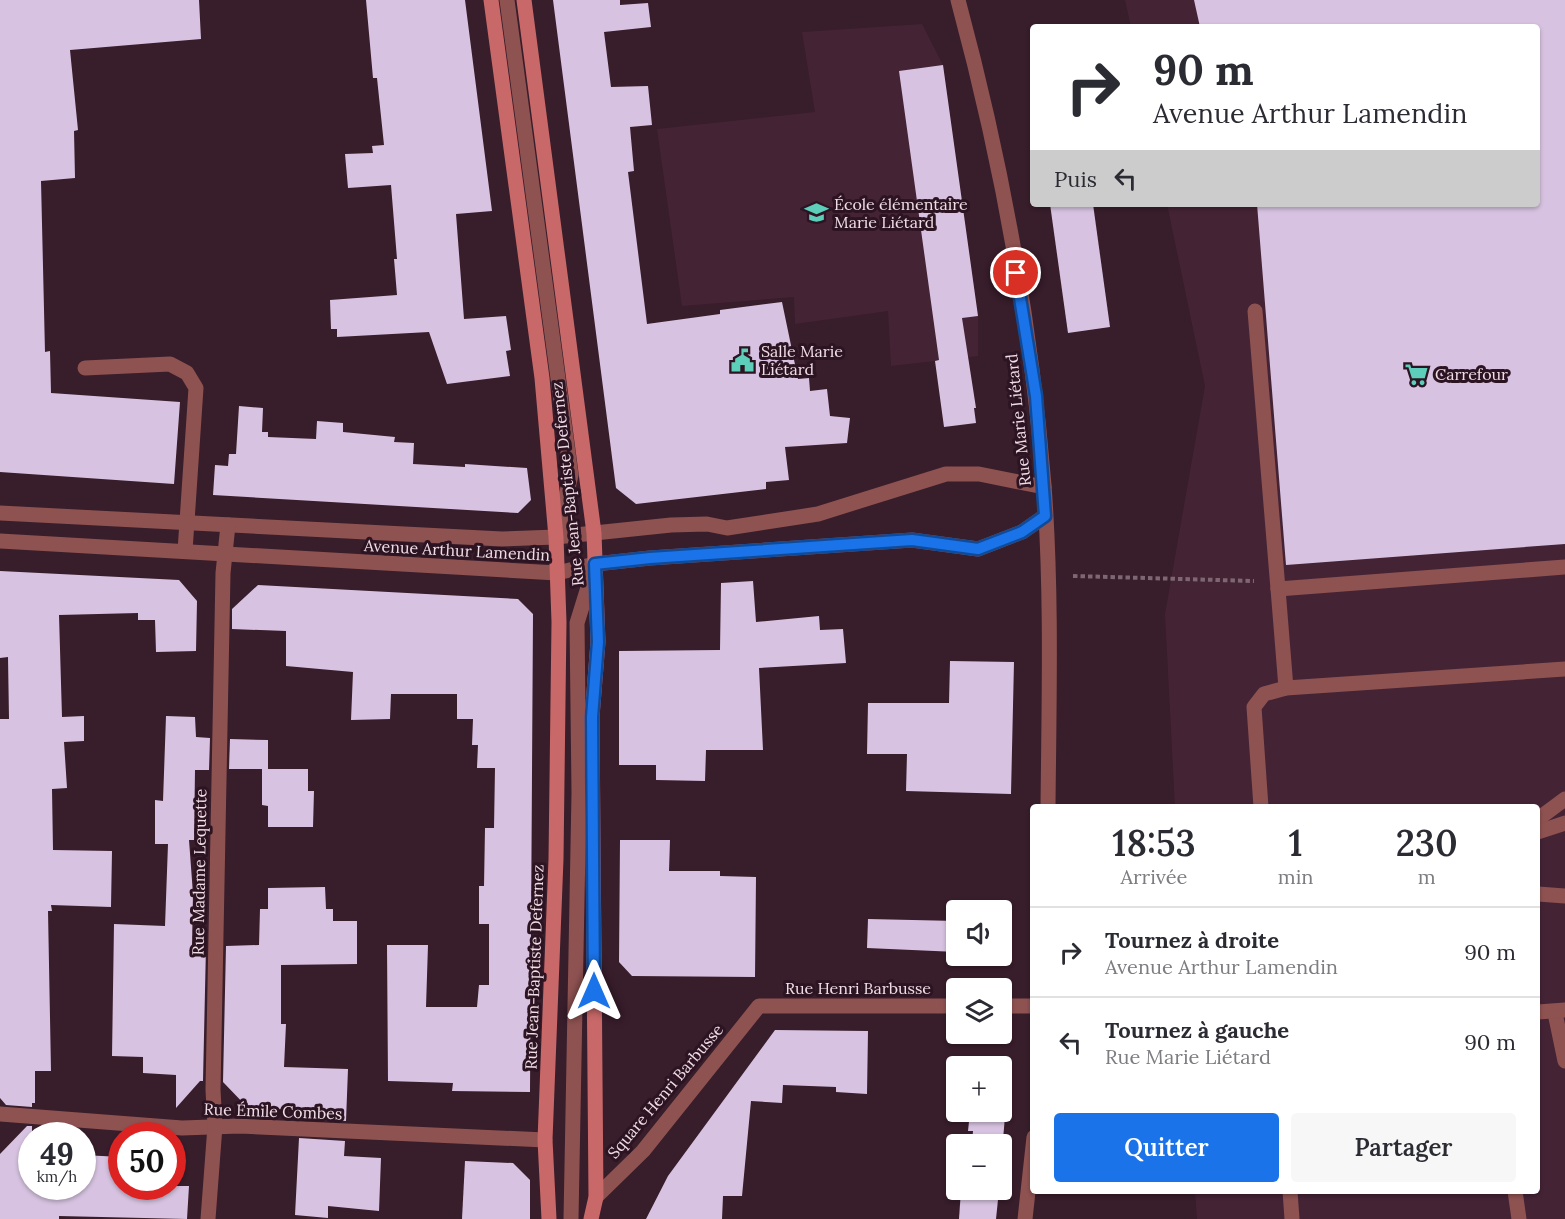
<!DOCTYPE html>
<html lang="fr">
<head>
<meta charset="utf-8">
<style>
	:root { --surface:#fff; --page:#f7f7f7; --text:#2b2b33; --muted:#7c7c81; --line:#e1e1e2; --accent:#1a73e8 }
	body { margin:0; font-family:Lora,serif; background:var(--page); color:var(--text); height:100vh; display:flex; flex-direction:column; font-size:22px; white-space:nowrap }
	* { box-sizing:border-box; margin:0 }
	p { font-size:20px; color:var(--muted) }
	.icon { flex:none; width:33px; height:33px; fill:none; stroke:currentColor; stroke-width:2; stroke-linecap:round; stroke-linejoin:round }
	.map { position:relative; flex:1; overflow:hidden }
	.sheet { position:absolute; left:1030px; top:804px; width:510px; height:390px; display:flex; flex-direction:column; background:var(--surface); border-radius:6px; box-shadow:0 2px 4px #0004 }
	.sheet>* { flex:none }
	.hud { position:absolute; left:1030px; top:24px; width:510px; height:183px; border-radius:6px; box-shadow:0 2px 4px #0004; background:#fff; color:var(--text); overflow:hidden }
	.buttons { position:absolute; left:946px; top:900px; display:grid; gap:12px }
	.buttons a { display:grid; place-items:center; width:66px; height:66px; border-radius:6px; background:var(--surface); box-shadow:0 2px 4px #0004; font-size:30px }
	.speed { position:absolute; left:18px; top:1122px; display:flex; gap:12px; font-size:30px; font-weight:700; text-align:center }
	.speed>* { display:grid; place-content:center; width:78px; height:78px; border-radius:50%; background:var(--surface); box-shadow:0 2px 4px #0004; line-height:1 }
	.speed small { font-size:15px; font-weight:400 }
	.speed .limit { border:9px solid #d22; background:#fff; color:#111 }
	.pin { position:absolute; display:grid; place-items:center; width:51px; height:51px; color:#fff; margin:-26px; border:3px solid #fff; border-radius:50%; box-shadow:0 2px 6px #0007 }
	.me { position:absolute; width:66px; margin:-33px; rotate:0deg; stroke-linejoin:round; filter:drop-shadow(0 0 4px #0008) }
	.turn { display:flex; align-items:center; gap:21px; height:126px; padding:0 24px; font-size:27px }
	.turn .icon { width:78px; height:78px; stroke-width:2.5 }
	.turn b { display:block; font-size:42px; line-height:51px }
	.then { display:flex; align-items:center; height:57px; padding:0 24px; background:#0003; gap:12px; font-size:22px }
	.eta { display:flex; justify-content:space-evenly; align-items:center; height:102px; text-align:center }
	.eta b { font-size:36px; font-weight:600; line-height:42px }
	.primary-button { display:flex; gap:12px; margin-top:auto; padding:12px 24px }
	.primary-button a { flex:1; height:69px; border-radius:6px; background:var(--accent); color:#fff; font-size:24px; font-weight:600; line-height:69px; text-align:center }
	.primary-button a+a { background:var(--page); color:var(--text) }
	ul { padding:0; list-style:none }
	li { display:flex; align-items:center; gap:18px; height:90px; padding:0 24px; border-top:2px solid var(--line) }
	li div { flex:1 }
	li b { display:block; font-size:22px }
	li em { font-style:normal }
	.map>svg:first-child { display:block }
</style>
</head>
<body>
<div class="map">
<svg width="1565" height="1219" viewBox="0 0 1565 1219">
	<rect width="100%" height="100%" fill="#381d2b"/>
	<!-- built -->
	<g fill="#442335">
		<polygon points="1125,0 1565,0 1565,1219 1197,1219 1195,1191 1538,1191 1538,807 1175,807 1165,614 1205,386 1167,204 1538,204 1538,27 1131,27"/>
		<polygon points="922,24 943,65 978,316 978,356 891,366 888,311 795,324 794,297 682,306 657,129 815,112 802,32"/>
	</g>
	<!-- building -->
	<g fill="#d7c3e1">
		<polygon points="0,0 199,0 201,39 70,50 78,130 74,131 75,178 41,181 45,352 50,351 51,393 180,402 174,484 0,472"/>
		<polygon points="366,0 465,0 492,211 456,214 464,319 506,316 511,350 506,351 510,376 447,384 429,332 337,337 337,329 331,329 330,300 397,295 394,259 397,259 391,185 348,188 345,154 373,153 372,146 384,145 377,78 373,78"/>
		<polygon points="553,0 620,0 620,5 648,3 651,27 604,32 611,87 648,86 652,125 630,127 634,171 628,172 647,324 720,314 720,310 782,302 798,379 809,378 810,391 827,389 830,416 850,418 847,443 785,447 789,480 766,482 766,489 636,504 616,488"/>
		<polygon points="1194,0 1565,0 1565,544 1286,565 1257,204 1538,204 1538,27 1200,27"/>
		<polygon points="943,65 978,316 962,318 976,408 974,408 976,423 944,427 935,361 939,360 899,71"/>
		<polygon points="1050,204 1093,204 1110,327 1068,333"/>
		<polygon points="239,406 263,408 262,432 268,432 268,437 316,439 317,421 343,423 343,432 395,437 394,442 414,443 413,464 465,467 465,464 527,468 531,500 518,513 213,495 215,465 228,466 229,454 236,454"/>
		<polygon points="0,571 179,580 197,601 196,651 156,652 155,620 138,620 138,613 59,615 62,717 84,716 84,741 64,742 67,788 52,789 53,850 112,851 111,907 51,905 52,911 48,911 51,1071 35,1071 35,1103 32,1103 32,1107 6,1105 0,1098 0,719 9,719 8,657 0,658"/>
		<polygon points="753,581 756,622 819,616 820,630 843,629 846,663 759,668 763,750 706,750 705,781 656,780 656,765 619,765 619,651 720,650 721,583"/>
		<polygon points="258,585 518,599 533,614 530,1092 452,1091 453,1083 388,1081 387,945 428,945 426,1007 477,1007 479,985 489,985 489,924 479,924 479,886 484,886 485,828 494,828 495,768 477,768 478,745 472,745 473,719 457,719 457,694 391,694 390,719 351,720 353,672 286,666 286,631 232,629 232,609"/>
		<polygon points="950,661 1014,662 1011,794 906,791 907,754 867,754 868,703 949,703"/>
		<polygon points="166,716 195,717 196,737 210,738 209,770 195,770 194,840 189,840 193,894 192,946 206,946 203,1081 200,1081 176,1108 176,1075 143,1073 143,1057 112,1056 114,924 165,926 168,844 155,844 155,800 163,801"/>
		<polygon points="230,739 268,740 268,769 229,769"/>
		<polygon points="262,769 308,769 308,791 314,791 313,827 268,827 268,806 262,805"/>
		<polygon points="620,840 670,840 669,871 720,871 720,876 756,877 755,977 632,976 619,962"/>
		<polygon points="325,887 326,909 333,909 333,921 357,921 357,964 281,965 281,1024 286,1024 284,1067 348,1069 346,1121 300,1119 301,1110 248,1108 223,1082 226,946 259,945 260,909 268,909 268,888"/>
		<polygon points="868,919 957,921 957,952 867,948"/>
		<polygon points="775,1030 868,1031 867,1094 836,1092 836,1087 783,1085 782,1103 751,1101 742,1196 723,1196 722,1219 646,1219 668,1176"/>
		<polygon points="977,1056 1010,1059 1002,1151 1002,1144 972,1144 973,1131 968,1131 970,1112 1002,1112 1002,1066 975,1066"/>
		<polygon points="27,1126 32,1126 32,1186 82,1186 82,1155 122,1157 122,1186 189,1186 187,1219 59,1216 59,1219 0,1219 0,1154"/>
		<polygon points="299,1138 345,1141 344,1156 381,1158 379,1211 328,1206 328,1218 295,1215"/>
		<polygon points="465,1161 513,1163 530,1180 530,1219 462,1219"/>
		<polygon points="961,1190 999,1190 996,1219 959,1219"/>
	</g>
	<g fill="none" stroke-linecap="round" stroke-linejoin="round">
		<!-- path -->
		<polyline stroke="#7e6772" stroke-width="4" stroke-dasharray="4.5 3" stroke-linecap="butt" points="1073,576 1254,581"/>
		<!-- service -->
		<g stroke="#8e5251" stroke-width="15">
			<polyline points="507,0 571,475 557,534"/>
			<polyline points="1255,311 1278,589"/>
			<polyline points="85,368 170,364 187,373 196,388 185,551"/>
			<polyline points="1286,688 1278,589 1565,567"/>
			<polyline points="1261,807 1254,707 1264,694 1286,688 1565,669"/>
			<polyline points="1538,819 1565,799"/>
			<polyline points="1538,832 1565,823"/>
			<polyline points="1555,1013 1565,1061"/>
			<polyline points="1290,1191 1292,1219"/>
			<polyline points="571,1219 579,793 577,623 594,568"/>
		</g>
		<!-- minor -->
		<g stroke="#8e5251" stroke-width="15">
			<path d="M958,0C1001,159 1031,322 1044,485C1052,592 1049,700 1048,807"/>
			<polyline points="0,513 502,539 556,537 671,525 707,524 727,528 818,514 946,474 979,474 1044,487"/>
			<polyline points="0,541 557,573 595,564 650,558 912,540 978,549 1022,532 1045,516"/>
			<polyline points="1538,894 1565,896"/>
			<polyline points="1002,1006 1034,1006"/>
			<polyline points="1538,1012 1565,1010"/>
			<polyline points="0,1114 182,1128 240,1126 545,1140"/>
			<polyline points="1515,1191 1519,1219"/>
			<polyline points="596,1197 643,1151 759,1006 957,1006"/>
			<polyline points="208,1219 215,1126 213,1090 223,573 228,525"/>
			<polyline points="1025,1219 1034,1137"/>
		</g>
		<!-- secondary -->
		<g stroke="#c86868" stroke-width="15">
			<polyline points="491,0 542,378 556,537 559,622 556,859 545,1140 549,1219"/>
			<polyline points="524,0 594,533 598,642 592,717 596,1197 591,1219"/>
		</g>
	</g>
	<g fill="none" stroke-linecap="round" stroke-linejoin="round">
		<defs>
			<polyline id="route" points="594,991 592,717 598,642 595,564 650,558 912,540 978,549 1022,532 1045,516 1036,396 1016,273"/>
		</defs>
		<!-- route casing -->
		<use href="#route" stroke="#114b97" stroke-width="15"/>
		<!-- route -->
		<use href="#route" stroke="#1a73e8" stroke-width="10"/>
	</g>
	<!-- icons -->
	<defs>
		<symbol id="school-bare" viewBox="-9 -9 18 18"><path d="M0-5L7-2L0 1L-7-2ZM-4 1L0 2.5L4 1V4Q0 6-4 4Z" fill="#5cceba" stroke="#2d1422" stroke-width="2.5" paint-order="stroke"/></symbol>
		<symbol id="civic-bare" viewBox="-9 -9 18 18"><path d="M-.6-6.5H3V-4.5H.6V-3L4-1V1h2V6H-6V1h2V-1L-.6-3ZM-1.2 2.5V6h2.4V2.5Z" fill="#5cceba" stroke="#2d1422" stroke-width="2.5" paint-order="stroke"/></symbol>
		<symbol id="supermarket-bare" viewBox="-9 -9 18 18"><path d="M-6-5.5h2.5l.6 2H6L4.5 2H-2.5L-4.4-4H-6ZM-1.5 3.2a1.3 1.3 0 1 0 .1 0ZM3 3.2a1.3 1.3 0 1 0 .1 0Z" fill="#5cceba" stroke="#2d1422" stroke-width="2.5" paint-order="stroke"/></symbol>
	</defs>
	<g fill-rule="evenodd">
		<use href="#school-bare" x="800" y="196" width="33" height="33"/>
		<use href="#civic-bare" x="726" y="344" width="33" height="33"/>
		<use href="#supermarket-bare" x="1400" y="358" width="33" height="33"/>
	</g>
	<g text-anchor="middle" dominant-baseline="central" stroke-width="6" stroke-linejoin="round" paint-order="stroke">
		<!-- poi labels -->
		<g font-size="16" fill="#f0dee6" stroke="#2d1422" text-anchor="start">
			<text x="834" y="204">École élémentaire<tspan x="834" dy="18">Marie Liétard</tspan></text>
			<text x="761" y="351">Salle Marie<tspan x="761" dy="18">Liétard</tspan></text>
			<text x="1435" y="374">Carrefour</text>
		</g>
		<!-- street labels -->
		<g font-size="16" fill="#f0dee6" stroke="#2d1422">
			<text transform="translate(1018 420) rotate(-96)">Rue Marie Liétard</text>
			<text transform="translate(567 484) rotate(-96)">Rue Jean-Baptiste Defernez</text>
			<text transform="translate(457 550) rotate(3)">Avenue Arthur Lamendin</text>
			<text transform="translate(199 872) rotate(-89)">Rue Madame Lequette</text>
			<text transform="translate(534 967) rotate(-88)">Rue Jean-Baptiste Defernez</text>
			<text x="858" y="988">Rue Henri Barbusse</text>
			<text transform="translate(665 1091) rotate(-50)">Square Henri Barbusse</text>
			<text transform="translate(273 1111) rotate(2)">Rue Émile Combes</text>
		</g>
	</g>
</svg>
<div class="buttons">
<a><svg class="icon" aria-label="sound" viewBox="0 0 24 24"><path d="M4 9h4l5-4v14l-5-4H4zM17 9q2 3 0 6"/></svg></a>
<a><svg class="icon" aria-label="layers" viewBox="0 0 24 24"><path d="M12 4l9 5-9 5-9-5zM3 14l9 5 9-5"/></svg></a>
<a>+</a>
<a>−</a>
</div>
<div class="speed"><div>49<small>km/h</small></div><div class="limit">50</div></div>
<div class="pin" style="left:1016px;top:273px;background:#d93025"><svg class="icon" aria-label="arrive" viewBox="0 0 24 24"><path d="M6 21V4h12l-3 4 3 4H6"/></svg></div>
<svg class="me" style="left:594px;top:991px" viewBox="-20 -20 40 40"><path d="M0-17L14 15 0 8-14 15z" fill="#1a73e8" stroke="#fff" stroke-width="4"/></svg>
<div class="hud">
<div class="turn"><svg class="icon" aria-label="right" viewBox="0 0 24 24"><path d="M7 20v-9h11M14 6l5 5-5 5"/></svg><div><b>90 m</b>Avenue Arthur Lamendin</div></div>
<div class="then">Puis<svg class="icon" aria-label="left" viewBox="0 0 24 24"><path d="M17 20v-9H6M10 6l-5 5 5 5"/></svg></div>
</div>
<section class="sheet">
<div class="eta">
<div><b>18:53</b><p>Arrivée</p></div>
<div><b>1</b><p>min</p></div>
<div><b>230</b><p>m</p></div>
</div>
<ul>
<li><svg class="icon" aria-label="right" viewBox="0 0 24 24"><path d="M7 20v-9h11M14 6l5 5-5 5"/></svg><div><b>Tournez à droite</b><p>Avenue Arthur Lamendin</p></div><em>90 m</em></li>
<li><svg class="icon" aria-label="left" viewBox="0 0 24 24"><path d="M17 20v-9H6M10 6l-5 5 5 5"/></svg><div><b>Tournez à gauche</b><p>Rue Marie Liétard</p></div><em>90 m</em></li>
</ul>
<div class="primary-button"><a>Quitter</a><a>Partager</a></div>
</section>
</div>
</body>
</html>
